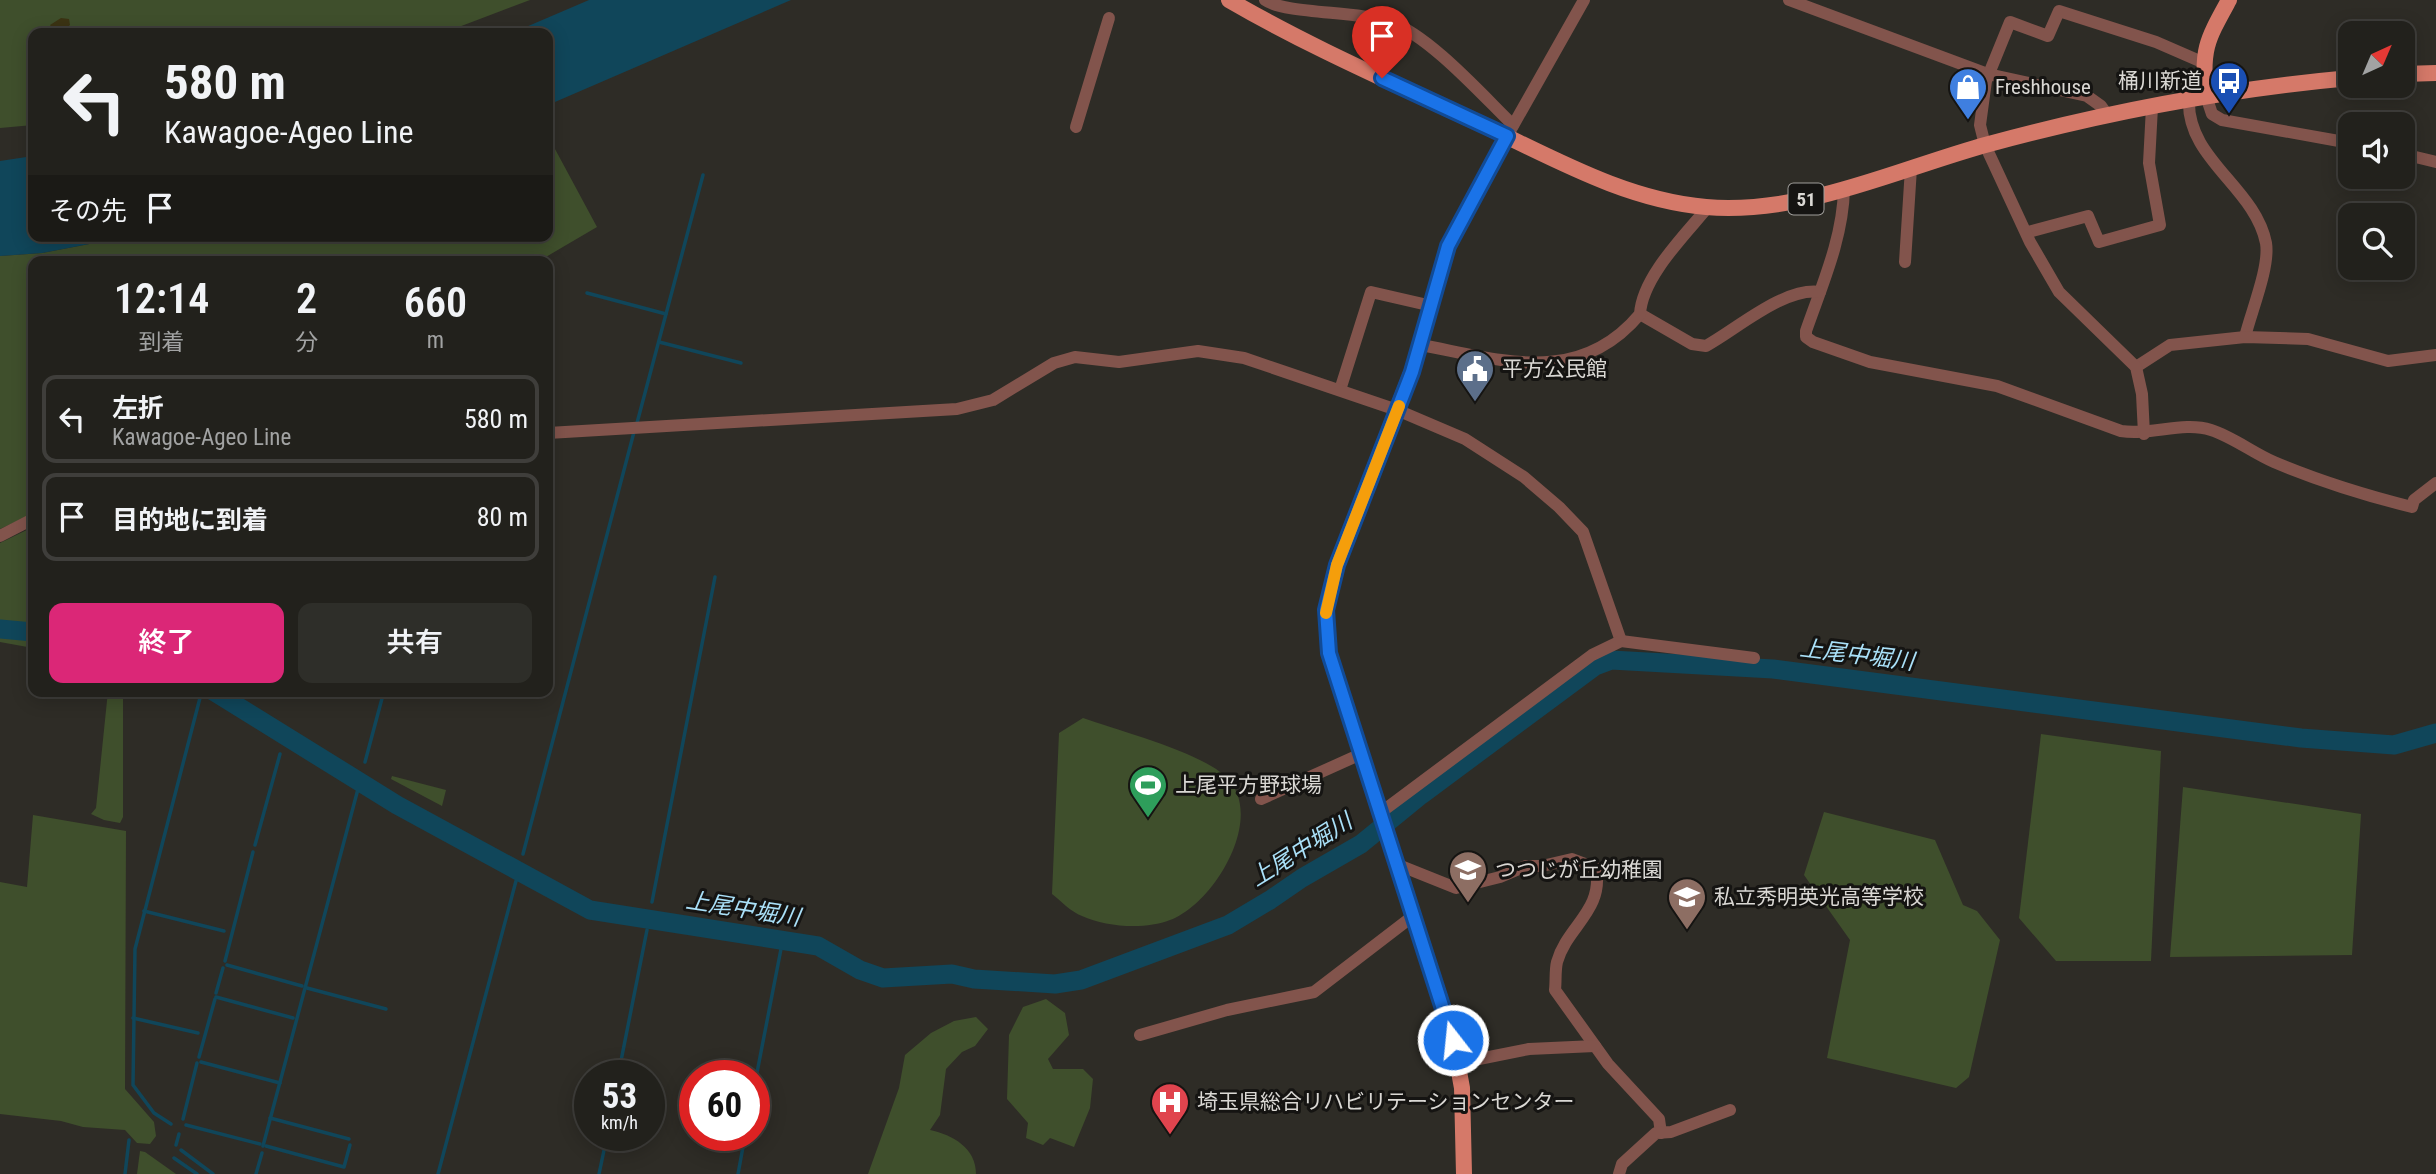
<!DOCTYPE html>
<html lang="ja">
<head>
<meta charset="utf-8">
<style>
	:root { --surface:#22211c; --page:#2e2e29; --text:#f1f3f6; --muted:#a2a3a3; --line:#3f3e3b; --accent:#db2777 }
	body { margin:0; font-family:"Roboto Condensed","Noto Sans JP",sans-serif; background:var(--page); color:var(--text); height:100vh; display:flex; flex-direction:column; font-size:26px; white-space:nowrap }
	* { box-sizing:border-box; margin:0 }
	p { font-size:23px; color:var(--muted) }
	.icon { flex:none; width:38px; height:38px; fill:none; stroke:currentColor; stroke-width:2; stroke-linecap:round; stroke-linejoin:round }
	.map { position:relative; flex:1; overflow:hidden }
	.side { position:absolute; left:28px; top:256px; width:525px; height:441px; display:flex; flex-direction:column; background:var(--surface); border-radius:14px; box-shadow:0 4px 18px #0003,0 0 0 2px var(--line) }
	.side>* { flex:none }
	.top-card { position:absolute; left:28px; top:28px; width:525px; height:214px; border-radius:14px; box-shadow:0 4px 18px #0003,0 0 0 2px var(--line); background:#22211c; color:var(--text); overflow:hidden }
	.needle { width:46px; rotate:44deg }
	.buttons { position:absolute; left:2338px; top:21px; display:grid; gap:14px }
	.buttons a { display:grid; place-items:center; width:77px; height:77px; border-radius:14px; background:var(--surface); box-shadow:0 4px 18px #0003,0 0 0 2px var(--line); font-size:35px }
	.speed { position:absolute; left:574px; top:1060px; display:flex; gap:14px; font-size:35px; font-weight:700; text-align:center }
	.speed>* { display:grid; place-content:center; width:91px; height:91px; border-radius:50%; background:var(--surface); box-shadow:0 4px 18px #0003,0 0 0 2px var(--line); line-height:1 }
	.speed small { font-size:18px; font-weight:400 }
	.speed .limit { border:10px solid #d22; background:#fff; color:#111 }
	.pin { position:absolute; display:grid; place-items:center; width:60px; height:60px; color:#fff; margin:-72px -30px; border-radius:50% 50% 50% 0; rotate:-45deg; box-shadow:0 0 7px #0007 }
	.pin .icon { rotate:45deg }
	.me { position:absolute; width:77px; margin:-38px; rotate:344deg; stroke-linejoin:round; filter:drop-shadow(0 0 5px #0008) }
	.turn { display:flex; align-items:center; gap:24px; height:147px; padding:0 21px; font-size:32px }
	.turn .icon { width:91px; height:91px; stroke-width:2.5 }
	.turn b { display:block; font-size:49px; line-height:60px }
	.then { display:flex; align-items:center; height:66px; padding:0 21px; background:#0003; gap:14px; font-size:26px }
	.eta { display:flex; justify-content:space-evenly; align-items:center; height:119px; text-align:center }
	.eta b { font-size:42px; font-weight:600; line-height:49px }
	.action { display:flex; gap:14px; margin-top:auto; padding:14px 21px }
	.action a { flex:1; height:80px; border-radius:14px; background:var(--accent); color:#fff; font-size:28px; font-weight:600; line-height:80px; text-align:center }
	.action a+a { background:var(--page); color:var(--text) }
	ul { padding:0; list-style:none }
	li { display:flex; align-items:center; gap:21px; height:88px; margin:0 14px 10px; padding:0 7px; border:4px solid var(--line); border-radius:14px }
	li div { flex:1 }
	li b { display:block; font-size:26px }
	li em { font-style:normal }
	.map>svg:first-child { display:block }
</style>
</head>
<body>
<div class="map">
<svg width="2436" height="1174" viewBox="0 0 2436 1174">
	<rect width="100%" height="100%" fill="#2e2c26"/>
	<!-- green -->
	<g fill="#3f4f2c">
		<polygon points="0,0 530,0 443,33 33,33 33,125 0,128"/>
		<polygon points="548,136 597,227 539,261 33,261 33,514 0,529 0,256 42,253 131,236 548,236"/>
		<polygon points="33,527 33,648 0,642 0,543"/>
		<polygon points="108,691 123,691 123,817 120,823 104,820 91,814 96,808"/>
		<path d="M1083,718C1119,731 1198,751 1225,776C1268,815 1214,904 1170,920C1145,930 1106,927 1082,916C1071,912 1061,901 1052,894L1059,733Z"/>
		<polygon points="2041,734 2161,751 2151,961 2056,961 2019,918"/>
		<polygon points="392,776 446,790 442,806 391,779"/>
		<polygon points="2183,787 2361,814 2352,955 2170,957"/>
		<polygon points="1824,812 1935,840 1963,905 1977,911 2000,940 1969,1077 1956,1088 1827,1058 1850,940 1804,875"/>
		<polygon points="33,815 126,831 125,1089 154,1122 156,1136 150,1144 137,1143 125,1130 83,1127 61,1121 0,1114 0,882 27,887"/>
		<polygon points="1046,999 1065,1013 1069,1035 1048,1059 1053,1069 1083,1069 1093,1079 1090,1108 1074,1147 1050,1138 1043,1145 1026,1138 1028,1123 1007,1099 1009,1035 1023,1007"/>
		<path d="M976,1017L988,1029L975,1046L962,1052L946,1069L940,1115L930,1130C953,1135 976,1148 976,1174H868L899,1088L905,1055L931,1033L954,1021Z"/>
		<polygon points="140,1151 145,1152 176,1174 137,1174"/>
	</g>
	<!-- sand -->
	<polygon fill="#3b3313" points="61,18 69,19 70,25 65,29 70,33 56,33 50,25"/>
	<!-- water -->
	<g fill="#10465a">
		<polygon points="589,0 791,0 548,105 548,33 512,33"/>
		<polygon points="33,156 33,236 131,236 42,253 0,256 0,161"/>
	</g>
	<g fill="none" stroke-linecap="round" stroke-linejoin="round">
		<!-- stream -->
		<g stroke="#10465a" stroke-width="3.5">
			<polyline points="587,293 666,314"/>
			<polyline points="659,342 741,363"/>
			<polyline points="637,423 703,175"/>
			<polyline points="365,762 384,691"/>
			<polyline points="255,845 280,754"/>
			<polyline points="523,854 634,432"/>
			<polyline points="652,902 715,577"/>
			<polyline points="144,911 224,931"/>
			<polyline points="225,961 253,852"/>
			<polyline points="227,965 302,986"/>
			<polyline points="307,988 386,1009"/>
			<polyline points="216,993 223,968"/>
			<polyline points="216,997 293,1018"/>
			<polyline points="133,1018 198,1033"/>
			<polyline points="199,1057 215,999"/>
			<polyline points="201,1062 280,1083"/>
			<polyline points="618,1076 647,930"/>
			<polyline points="754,1088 781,949"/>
			<polyline points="270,1118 349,1139"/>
			<polyline points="183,1119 197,1063"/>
			<polyline points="171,1124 154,1113 133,1085 135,949 201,694"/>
			<polyline points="186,1125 260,1144"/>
			<polyline points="176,1145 179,1134"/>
			<polyline points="263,1146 358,789"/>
			<polyline points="266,1146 344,1167 350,1145"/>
			<polyline points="181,1150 213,1174"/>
			<polyline points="174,1158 197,1174"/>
			<polyline points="125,1174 129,1140"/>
			<polyline points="256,1174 262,1153"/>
			<polyline points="438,1174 516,881"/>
			<polyline points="599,1174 607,1136"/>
			<polyline points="738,1174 745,1136"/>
		</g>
		<!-- river -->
		<g stroke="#10465a" stroke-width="19">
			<polyline points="0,629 33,632"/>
			<polyline points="213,691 397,805 590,910 818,946 860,970 883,978 952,974 974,979 1055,984 1081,980 1228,925 1270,900 1302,878 1361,844 1421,795 1595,666 1611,660 1773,669 2301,738 2394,745 2436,733"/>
		</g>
		<!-- minor -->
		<g stroke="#82544c" stroke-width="12">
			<path d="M1265,0C1284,14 1359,11 1390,22C1429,35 1483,96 1513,125"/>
			<polyline points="1789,0 1988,74 2087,96 2101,106 2108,116"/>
			<polyline points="2206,96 2212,114 2222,120 2350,143"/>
			<path d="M2189,99C2186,159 2255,187 2266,243C2270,267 2251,312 2245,337"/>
			<polyline points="1076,127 1109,18"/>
			<polyline points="1510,131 1584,0"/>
			<polyline points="2403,154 2436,162"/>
			<path d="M1844,189C1843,238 1822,285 1806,331V337L1813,342L1870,362L1997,386L2121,431C2150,436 2183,421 2211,430C2233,437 2253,453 2274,462C2319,481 2364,495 2412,507L2414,500L2436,483"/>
			<polyline points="2028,232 2088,216 2099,242 2160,225 2149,163 2152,107"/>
			<polyline points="1905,262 1911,168"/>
			<path d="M1640,314L1692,344L1706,346C1737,329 1784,287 1820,292"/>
			<path d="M1421,345C1502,360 1579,387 1640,314C1642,277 1685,235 1708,207"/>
			<polyline points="2136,367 2170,345 2245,337 2308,339 2388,361 2436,355"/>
			<polyline points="1340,390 1371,292 1432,306"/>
			<polyline points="548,433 957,409 993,400 1054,363 1075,357 1119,362 1198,351 1244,358 1397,410 1465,439 1524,477 1559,507 1583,532 1621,641"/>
			<polyline points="2144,434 2142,394 2136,367 2059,292 2030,242 1985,145 1980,125 1986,81 2010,22 2048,36 2059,11 2156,42 2202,62"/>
			<polyline points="0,536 33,519"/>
			<polyline points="1261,799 1361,754"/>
			<polyline points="1380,813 1592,655 1621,641 1754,658"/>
			<path d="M1396,864L1456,888L1500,877L1526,866H1542L1572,859L1596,868C1604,911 1567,926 1557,962C1555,970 1556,981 1555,990L1608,1064L1659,1119L1661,1133"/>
			<polyline points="1140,1035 1227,1010 1314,992 1413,916"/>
			<polyline points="1459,1063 1529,1049 1595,1046"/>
			<polyline points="1619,1174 1622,1164 1656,1133 1671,1132 1730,1110"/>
		</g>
		<!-- major -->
		<g stroke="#d57969" stroke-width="16">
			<path d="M1229,0C1308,46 1391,82 1474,121C1548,155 1623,200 1706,207C1804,215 1897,169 1989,144C2107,112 2228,89 2350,78"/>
			<polyline points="2403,74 2436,73"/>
			<path d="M2206,96C2201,49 2207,40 2229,0"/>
			<polyline points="1464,1174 1462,1088 1453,1039 1329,653 1326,610 1337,565 1412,371 1448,246 1507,136"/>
		</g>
	</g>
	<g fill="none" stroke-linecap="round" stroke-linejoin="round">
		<defs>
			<polyline id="route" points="1382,78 1507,136 1448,246 1412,372 1337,565 1326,610 1329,653 1453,1040"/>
		</defs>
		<!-- route casing -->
		<use href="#route" stroke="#114b97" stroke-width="18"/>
		<!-- route -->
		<use href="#route" stroke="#1a73e8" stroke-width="12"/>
		<!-- slow -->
		<polyline stroke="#f59e0b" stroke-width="12" points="1326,613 1337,565 1399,406"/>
	</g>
	<!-- icons -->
	<defs>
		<symbol id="bus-pin" viewBox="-11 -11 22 30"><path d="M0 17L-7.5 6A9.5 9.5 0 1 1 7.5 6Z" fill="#1a4fb4" stroke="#151412"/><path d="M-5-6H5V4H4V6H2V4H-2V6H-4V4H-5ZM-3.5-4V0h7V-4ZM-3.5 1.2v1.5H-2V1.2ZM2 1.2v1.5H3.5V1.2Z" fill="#fff"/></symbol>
		<symbol id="shop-pin" viewBox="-11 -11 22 30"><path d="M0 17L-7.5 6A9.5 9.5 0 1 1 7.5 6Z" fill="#3f7fe0" stroke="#151412"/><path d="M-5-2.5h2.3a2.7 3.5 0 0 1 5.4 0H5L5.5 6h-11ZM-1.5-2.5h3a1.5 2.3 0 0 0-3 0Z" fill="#fff"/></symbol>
		<symbol id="civic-pin" viewBox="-11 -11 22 30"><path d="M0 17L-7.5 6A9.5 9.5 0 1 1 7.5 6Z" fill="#5c6f8a" stroke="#151412"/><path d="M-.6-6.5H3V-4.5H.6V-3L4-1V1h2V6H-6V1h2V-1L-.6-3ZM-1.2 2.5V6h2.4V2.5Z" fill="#fff"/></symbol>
		<symbol id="stadium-pin" viewBox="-11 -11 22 30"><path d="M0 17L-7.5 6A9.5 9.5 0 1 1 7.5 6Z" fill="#2e9e5b" stroke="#151412"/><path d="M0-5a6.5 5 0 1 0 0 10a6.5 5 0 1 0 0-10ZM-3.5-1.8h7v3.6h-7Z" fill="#fff"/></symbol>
		<symbol id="school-pin" viewBox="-11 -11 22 30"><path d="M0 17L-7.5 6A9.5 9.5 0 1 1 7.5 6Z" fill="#8d6e63" stroke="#151412"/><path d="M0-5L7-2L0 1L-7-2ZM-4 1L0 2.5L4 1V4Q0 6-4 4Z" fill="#fff"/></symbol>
		<symbol id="hospital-pin" viewBox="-11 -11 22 30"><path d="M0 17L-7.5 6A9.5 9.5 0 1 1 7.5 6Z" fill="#e0444e" stroke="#151412"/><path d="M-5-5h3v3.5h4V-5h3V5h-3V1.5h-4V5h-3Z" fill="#fff"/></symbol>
	</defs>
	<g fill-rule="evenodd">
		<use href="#bus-pin" x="2207" y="59" width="44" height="60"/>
		<use href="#shop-pin" x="1946" y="65" width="44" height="60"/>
		<use href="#civic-pin" x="1453" y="347" width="44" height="60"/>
		<use href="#stadium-pin" x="1126" y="763" width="44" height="60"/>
		<use href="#school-pin" x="1446" y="848" width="44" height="60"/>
		<use href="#school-pin" x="1665" y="875" width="44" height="60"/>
		<use href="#hospital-pin" x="1148" y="1080" width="44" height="60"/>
	</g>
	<g text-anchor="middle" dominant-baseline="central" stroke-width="6" stroke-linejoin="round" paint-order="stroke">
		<!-- shield labels -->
		<rect fill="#151412" stroke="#9f9d9a" stroke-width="2" x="1788.5" y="183.5" width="35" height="31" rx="5"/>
		<g font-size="19" font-weight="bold" fill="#dad8d4">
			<text x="1806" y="199">51</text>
		</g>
		<!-- poi labels -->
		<g font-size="21" fill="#dad8d4" stroke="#151412" text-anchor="start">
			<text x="2202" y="81" text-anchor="end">桶川新道</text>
			<text x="1995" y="87">Freshhouse</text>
			<text x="1502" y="369">平方公民館</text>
			<text x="1175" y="785">上尾平方野球場</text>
			<text x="1495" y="870">つつじが丘幼稚園</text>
			<text x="1714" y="897">私立秀明英光高等学校</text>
			<text x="1197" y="1102">埼玉県総合リハビリテーションセンター</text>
		</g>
		<!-- water labels -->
		<g font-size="23" font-style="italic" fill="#aae1f9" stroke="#151412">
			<text transform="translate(1857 655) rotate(7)">上尾中堀川</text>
			<text transform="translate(1301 850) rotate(-32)">上尾中堀川</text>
			<text transform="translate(743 909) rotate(9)">上尾中堀川</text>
		</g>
	</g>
</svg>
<div class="buttons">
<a><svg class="needle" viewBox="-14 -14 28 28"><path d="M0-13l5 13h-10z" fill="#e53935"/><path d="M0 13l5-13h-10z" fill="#a2a3a3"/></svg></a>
<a><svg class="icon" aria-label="sound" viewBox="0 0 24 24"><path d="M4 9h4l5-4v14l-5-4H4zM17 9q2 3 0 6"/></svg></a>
<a><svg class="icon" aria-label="search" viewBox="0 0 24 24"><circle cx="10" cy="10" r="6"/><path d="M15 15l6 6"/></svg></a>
</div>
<div class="speed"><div>53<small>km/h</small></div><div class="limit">60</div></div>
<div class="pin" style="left:1382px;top:78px;background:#d93025"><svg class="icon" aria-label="arrive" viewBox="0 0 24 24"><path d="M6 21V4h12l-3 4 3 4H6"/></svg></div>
<svg class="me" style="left:1453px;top:1040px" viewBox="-20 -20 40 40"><circle r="17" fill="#1a73e8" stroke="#fff" stroke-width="3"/><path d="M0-11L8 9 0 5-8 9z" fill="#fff"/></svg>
<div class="top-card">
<div class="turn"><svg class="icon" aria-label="left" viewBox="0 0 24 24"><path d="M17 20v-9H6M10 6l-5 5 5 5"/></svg><div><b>580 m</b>Kawagoe-Ageo Line</div></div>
<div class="then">その先<svg class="icon" aria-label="arrive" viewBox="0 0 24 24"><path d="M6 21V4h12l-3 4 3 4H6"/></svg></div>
</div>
<section class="side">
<div class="eta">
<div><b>12:14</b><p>到着</p></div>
<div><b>2</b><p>分</p></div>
<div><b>660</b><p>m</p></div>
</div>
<ul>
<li><svg class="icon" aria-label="left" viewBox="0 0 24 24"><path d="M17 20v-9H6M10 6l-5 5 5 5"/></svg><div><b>左折</b><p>Kawagoe-Ageo Line</p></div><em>580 m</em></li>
<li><svg class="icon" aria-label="arrive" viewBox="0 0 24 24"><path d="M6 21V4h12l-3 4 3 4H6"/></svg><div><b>目的地に到着</b></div><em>80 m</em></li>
</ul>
<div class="action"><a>終了</a><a>共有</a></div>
</section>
</div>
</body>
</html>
